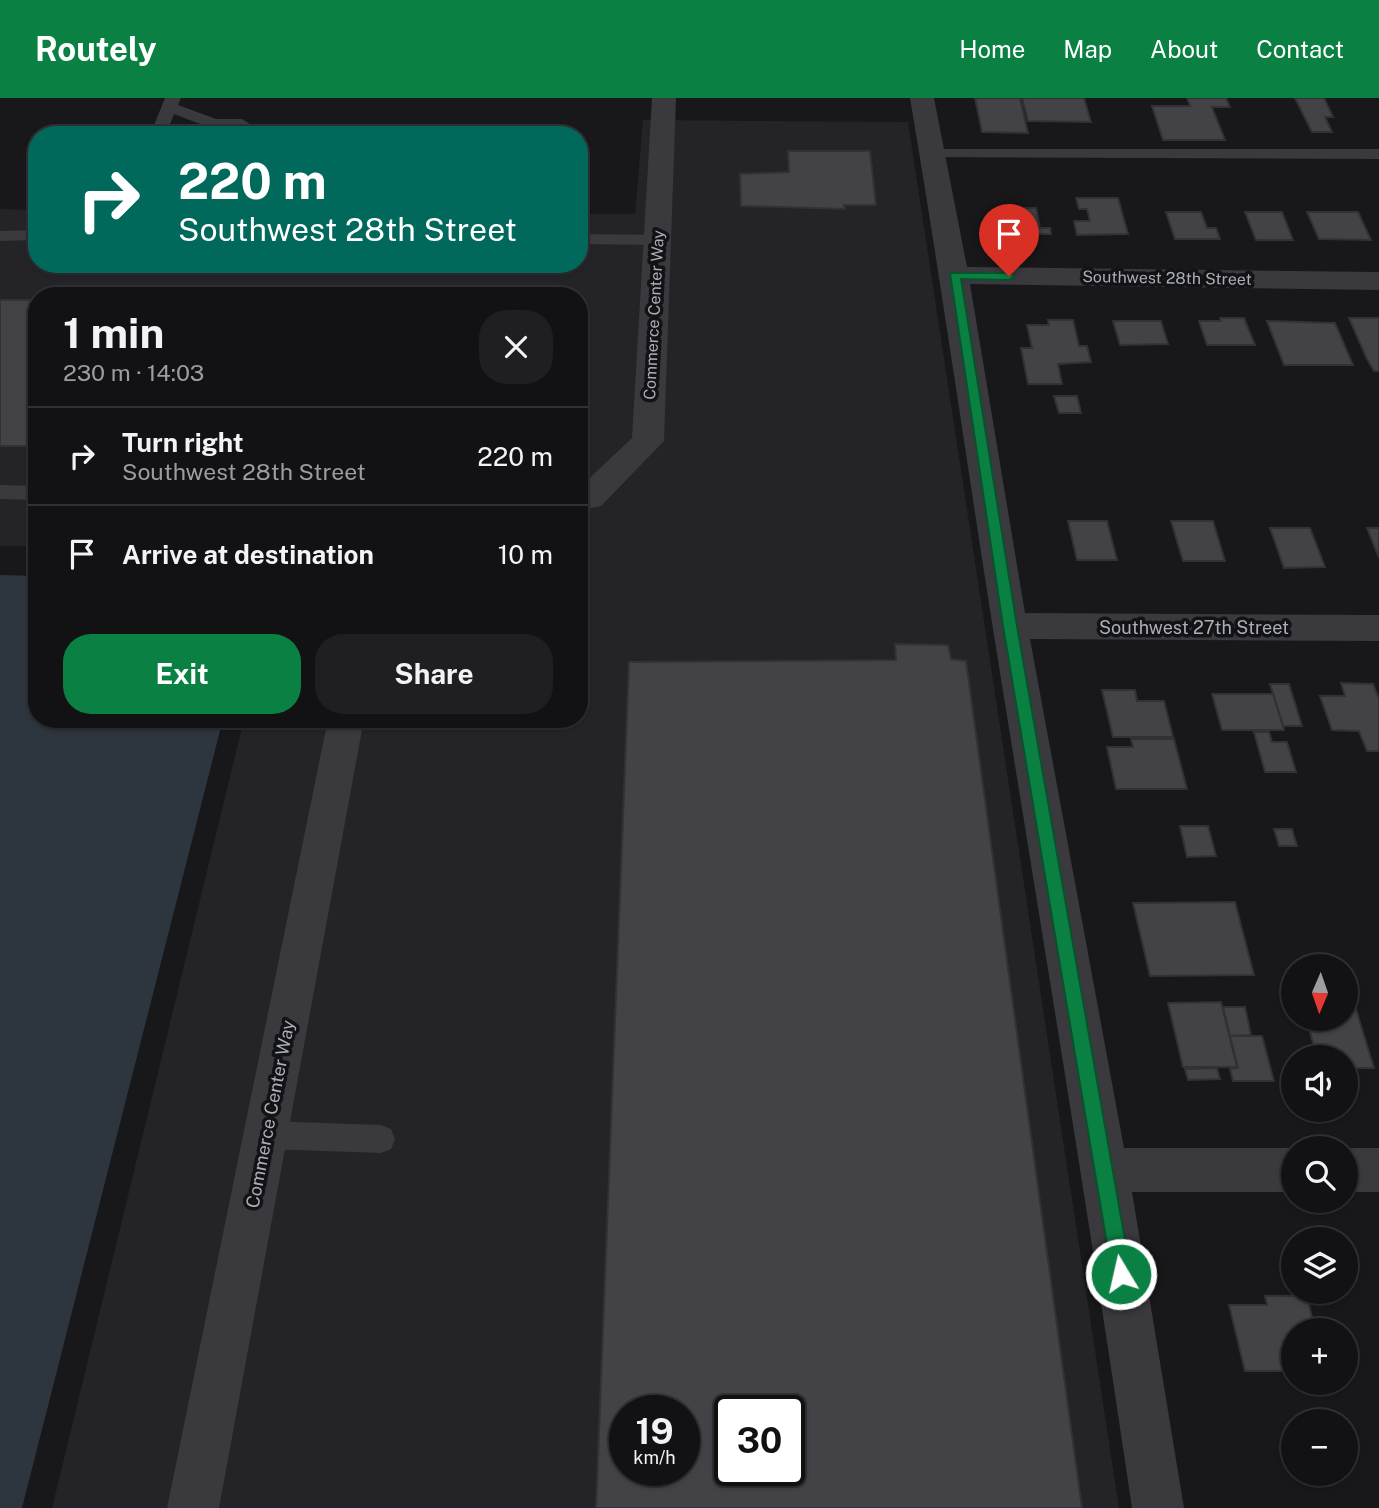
<!DOCTYPE html>
<html lang="en">
<head>
<meta charset="utf-8">
<style>
	:root { --surface:#121114; --page:#1f1f22; --text:#f1f3f6; --muted:#9c9da0; --line:#313134; --accent:#0b8043 }
	body { margin:0; font-family:"Public Sans",sans-serif; background:var(--page); color:var(--text); height:100vh; display:flex; flex-direction:column; font-size:26px; white-space:nowrap }
	* { box-sizing:border-box; margin:0 }
	p { font-size:23px; color:var(--muted) }
	.icon { flex:none; width:38px; height:38px; fill:none; stroke:currentColor; stroke-width:2; stroke-linecap:round; stroke-linejoin:round }
	.map { position:relative; flex:1; overflow:hidden }
	.panel { position:absolute; left:28px; top:189px; width:560px; height:441px; display:flex; flex-direction:column; background:var(--surface); border-radius:28px; box-shadow:0 2px 5px #0004,0 0 0 2px var(--line) }
	.panel>* { flex:none }
	.top-card { position:absolute; left:28px; top:28px; width:560px; height:147px; border-radius:28px; box-shadow:0 2px 5px #0004,0 0 0 2px var(--line); background:#00695c; color:#fff; overflow:hidden }
	.needle { width:46px; rotate:182deg }
	.fabs { position:absolute; left:1281px; top:856px; display:grid; gap:14px }
	.fabs a { display:grid; place-items:center; width:77px; height:77px; border-radius:50%; background:var(--surface); box-shadow:0 2px 5px #0004,0 0 0 2px var(--line); font-size:35px }
	.speed { position:absolute; left:609px; top:1297px; display:flex; gap:14px; font-size:35px; font-weight:700; text-align:center }
	.speed>* { display:grid; place-content:center; width:91px; height:91px; border-radius:50%; background:var(--surface); box-shadow:0 2px 5px #0004,0 0 0 2px var(--line); line-height:1 }
	.speed small { font-size:18px; font-weight:400 }
	.speed .limit { border:4px solid #111; border-radius:10px; background:#fff; color:#111 }
	.pin { position:absolute; display:grid; place-items:center; width:60px; height:60px; color:#fff; margin:-72px -30px; border-radius:50% 50% 50% 0; rotate:-45deg; box-shadow:0 0 7px #0007 }
	.pin .icon { rotate:45deg }
	.me { position:absolute; width:77px; margin:-38px; rotate:351deg; stroke-linejoin:round; filter:drop-shadow(0 0 5px #0008) }
	.turn { display:flex; align-items:center; gap:24px; height:147px; padding:0 35px; font-size:32px }
	.turn .icon { width:91px; height:91px; stroke-width:2.5 }
	.turn b { display:block; font-size:49px; line-height:60px }
	.round { display:grid; place-items:center; flex:none; width:74px; height:74px; border-radius:28px; background:var(--page) }
	.summary { display:flex; align-items:center; justify-content:space-between; height:119px; padding:0 35px }
	h1 { font-size:42px; font-weight:700; line-height:52px }
	.primary-button { display:flex; gap:14px; margin-top:auto; padding:14px 35px }
	.primary-button a { flex:1; height:80px; border-radius:28px; background:var(--accent); color:#fff; font-size:28px; font-weight:700; line-height:80px; text-align:center }
	.primary-button a+a { background:var(--page); color:var(--text) }
	ul { padding:0; list-style:none }
	li { display:flex; align-items:center; gap:21px; height:98px; padding:0 35px; border-top:2px solid var(--line) }
	li div { flex:1 }
	li b { display:block; font-size:26px }
	li em { font-style:normal }
	header { display:flex; align-items:center; gap:42px; box-sizing:border-box; height:98px; padding:0 35px; background:var(--accent); color:#fff }
	header strong { font-size:33px }
	nav { display:flex; gap:38px; margin-inline-start:auto; font-size:24px }
	.map>svg:first-child { display:block }
</style>
</head>
<body>
<header>
<strong>Routely</strong>
<nav><a>Home</a><a>Map</a><a>About</a><a>Contact</a></nav>
</header>
<div class="map">
<svg width="1379" height="1410" viewBox="0 0 1379 1410">
	<rect width="100%" height="100%" fill="#18171a"/>
	<!-- built -->
	<path fill="#242327" fill-rule="evenodd" d="M643,22L908,24L1119,1410H52L244,621H579V198H37V448H0V111L37,112V166H579V116H635ZM625,1312H684V1372H625ZM730,1312H789V1372H730Z"/>
	<!-- water -->
	<polygon fill="#2d363e" points="0,477 37,478 37,621 223,621 22,1410 0,1410"/>
	<!-- building -->
	<g fill="#424247" stroke="#323136" stroke-width="2" fill-rule="evenodd">
		<polygon points="975,0 1020,0 1028,35 982,34"/>
		<polygon points="1022,0 1084,0 1091,24 1028,23"/>
		<polygon points="1187,0 1226,0 1230,9 1212,9 1225,42 1163,42 1152,8 1190,8"/>
		<polygon points="1295,0 1324,0 1333,19 1325,19 1332,34 1312,34"/>
		<polygon points="788,53 870,53 876,107 844,107 845,111 741,108 740,76 789,74"/>
		<polygon points="1076,100 1118,100 1128,136 1077,137 1074,123 1090,123 1087,111 1079,111"/>
		<polygon points="1001,110 1036,110 1040,130 1050,130 1051,136 1031,136 1032,139 1002,139 1002,133 1005,133"/>
		<polygon points="1166,114 1201,114 1207,130 1216,130 1220,141 1175,141"/>
		<polygon points="1245,114 1282,114 1293,142 1256,142"/>
		<polygon points="1307,114 1358,114 1371,142 1319,141"/>
		<rect x="0" y="202" width="37" height="146"/>
		<polygon points="1220,220 1244,220 1255,247 1207,247 1199,223 1221,223"/>
		<polygon points="1349,220 1379,220 1379,273 1374,273 1367,261"/>
		<polygon points="1048,222 1073,222 1079,248 1087,248 1091,264 1058,266 1062,286 1028,286 1021,250 1032,250 1027,227 1049,227"/>
		<polygon points="1113,223 1161,223 1168,246 1120,247"/>
		<polygon points="1267,223 1335,225 1353,267 1284,267"/>
		<polygon points="1054,298 1077,298 1081,315 1059,315"/>
		<polygon points="1068,423 1107,423 1117,462 1077,462"/>
		<polygon points="1171,423 1213,423 1225,463 1183,463"/>
		<polygon points="1270,430 1310,430 1325,469 1284,470"/>
		<polygon points="1367,430 1379,430 1379,460"/>
		<path d="M895,546L948,547L951,561L966,563L1082,1410H596L629,564L896,562ZM625,1312H684V1372H625ZM730,1312H789V1372H730Z"/>
		<polygon points="1341,585 1373,586 1379,601 1379,653 1367,653 1359,633 1332,632 1320,598 1345,598"/>
		<polygon points="1270,586 1289,586 1302,628 1283,628"/>
		<polygon points="1102,592 1135,592 1137,603 1164,603 1173,639 1113,639"/>
		<polygon points="1212,596 1273,596 1284,632 1222,632"/>
		<polygon points="1254,634 1269,634 1272,644 1287,644 1296,674 1265,674"/>
		<polygon points="1131,641 1174,641 1187,691 1116,691 1107,649 1133,649"/>
		<polygon points="1180,728 1208,728 1216,758 1187,759"/>
		<polygon points="1274,731 1292,731 1297,748 1279,748"/>
		<polygon points="1235,804 1254,877 1150,878 1133,805"/>
		<polygon points="1221,904 1237,969 1183,969 1168,905"/>
		<polygon points="1346,905 1354,905 1374,970 1346,970 1346,959 1317,959 1306,920 1346,920"/>
		<polygon points="1223,909 1245,909 1251,937 1230,938"/>
		<polygon points="1230,938 1262,938 1274,983 1233,983 1230,971 1238,970"/>
		<polygon points="1217,970 1220,981 1188,982 1185,971"/>
		<polygon points="1265,1198 1307,1198 1315,1232 1293,1232 1293,1273 1245,1273 1229,1207 1267,1207"/>
	</g>
	<g fill="none" stroke-linecap="round" stroke-linejoin="round">
		<!-- service -->
		<g fill="#39393e" fill-rule="evenodd">
			<path d="M165,0H181L178,7L216,21H242L250,26C234,42 193,23 174,16L166,37H150Z"/>
			<polygon points="932,51 1379,51 1379,61 926,59 924,56 926,53"/>
			<polygon points="37,132 37,142 0,143 0,133"/>
			<polygon points="579,136 658,137 667,142 658,147 579,146"/>
			<polygon points="0,387 37,388 37,402 0,401"/>
			<polygon points="266,1023 381,1027 391,1031 395,1041 391,1051 381,1055 266,1051 256,1047 252,1037 256,1027"/>
		</g>
		<!-- minor -->
		<g fill="#39393e" fill-rule="evenodd">
			<polygon points="652,0 676,0 664,343 601,408 579,412 579,390 632,340"/>
			<path d="M910,0H934L967,169L1379,174V192L970,186L1025,515L1379,517V543L1030,541L1124,1050H1294L1293,1094H1132L1184,1410H1132C1089,1117 1040,824 993,531C965,354 940,177 910,0Z"/>
			<polygon points="328,621 364,621 219,1410 167,1410"/>
			<polygon points="1345,1050 1379,1050 1379,1094 1346,1094"/>
		</g>
	</g>
	<!-- route -->
	<polygon fill="#0b8043" stroke="#07532c" stroke-width="2" points="950,175 1009,175 1015,178 1009,182 961,181 1017,528 1131,1176 1128,1183 1121,1186 1114,1183 1112,1176 1003,528"/>
	<g text-anchor="middle" dominant-baseline="central" stroke-width="7" stroke-linejoin="round" paint-order="stroke">
		<!-- far-street labels -->
		<g font-size="16" fill="#aaaeb9" stroke="#131215">
			<text transform="translate(1167 180) rotate(1)">Southwest 28th Street</text>
			<text transform="translate(654 217) rotate(-87)">Commerce Center Way</text>
		</g>
		<!-- street labels -->
		<g font-size="18" fill="#aaaeb9" stroke="#131215">
			<text x="1194" y="529">Southwest 27th Street</text>
			<text transform="translate(270 1016) rotate(-79)">Commerce Center Way</text>
		</g>
	</g>
</svg>
<div class="fabs">
<a><svg class="needle" viewBox="-14 -14 28 28"><path d="M0-13l5 13h-10z" fill="#e53935"/><path d="M0 13l5-13h-10z" fill="#9c9da0"/></svg></a>
<a><svg class="icon" aria-label="sound" viewBox="0 0 24 24"><path d="M4 9h4l5-4v14l-5-4H4zM17 9q2 3 0 6"/></svg></a>
<a><svg class="icon" aria-label="search" viewBox="0 0 24 24"><circle cx="10" cy="10" r="6"/><path d="M15 15l6 6"/></svg></a>
<a><svg class="icon" aria-label="layers" viewBox="0 0 24 24"><path d="M12 4l9 5-9 5-9-5zM3 14l9 5 9-5"/></svg></a>
<a>+</a>
<a>−</a>
</div>
<div class="speed"><div>19<small>km/h</small></div><div class="limit">30</div></div>
<div class="pin" style="left:1009px;top:178px;background:#d93025"><svg class="icon" aria-label="arrive" viewBox="0 0 24 24"><path d="M6 21V4h12l-3 4 3 4H6"/></svg></div>
<svg class="me" style="left:1121px;top:1176px" viewBox="-20 -20 40 40"><circle r="17" fill="#0b8043" stroke="#fff" stroke-width="3"/><path d="M0-11L8 9 0 5-8 9z" fill="#fff"/></svg>
<div class="top-card">
<div class="turn"><svg class="icon" aria-label="right" viewBox="0 0 24 24"><path d="M7 20v-9h11M14 6l5 5-5 5"/></svg><div><b>220 m</b>Southwest 28th Street</div></div>
</div>
<section class="panel">
<div class="summary"><div><h1>1 min</h1><p>230 m · 14:03</p></div><a class="round"><svg class="icon" aria-label="close" viewBox="0 0 24 24"><path d="M6 6l12 12M18 6L6 18"/></svg></a></div>
<ul>
<li><svg class="icon" aria-label="right" viewBox="0 0 24 24"><path d="M7 20v-9h11M14 6l5 5-5 5"/></svg><div><b>Turn right</b><p>Southwest 28th Street</p></div><em>220 m</em></li>
<li><svg class="icon" aria-label="arrive" viewBox="0 0 24 24"><path d="M6 21V4h12l-3 4 3 4H6"/></svg><div><b>Arrive at destination</b></div><em>10 m</em></li>
</ul>
<div class="primary-button"><a>Exit</a><a>Share</a></div>
</section>
</div>
</body>
</html>
